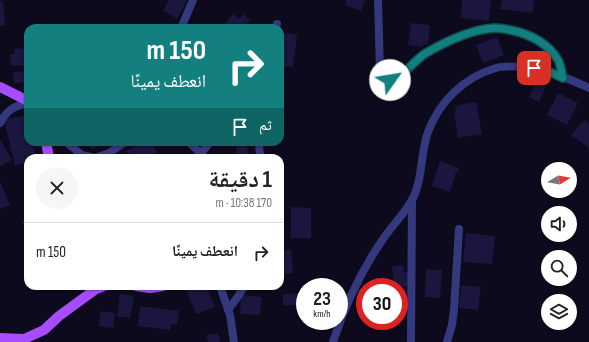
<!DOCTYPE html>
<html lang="ar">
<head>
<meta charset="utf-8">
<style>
	:root { --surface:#fff; --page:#f6f6f6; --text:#222; --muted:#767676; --line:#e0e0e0 }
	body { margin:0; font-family:"Sofia Sans Condensed","Noto Naskh Arabic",sans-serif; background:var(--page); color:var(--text); direction:rtl; height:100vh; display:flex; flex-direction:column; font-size:15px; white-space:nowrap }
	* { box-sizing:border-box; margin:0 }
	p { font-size:13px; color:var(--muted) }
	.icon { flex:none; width:22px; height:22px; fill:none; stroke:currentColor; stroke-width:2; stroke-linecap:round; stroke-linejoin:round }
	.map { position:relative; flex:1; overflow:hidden; direction:ltr }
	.side { position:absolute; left:24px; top:154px; width:260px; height:136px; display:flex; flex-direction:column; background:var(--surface); border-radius:12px; box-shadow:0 1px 3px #0004; direction:rtl }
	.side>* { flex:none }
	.guide { position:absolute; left:24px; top:24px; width:260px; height:122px; border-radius:12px; box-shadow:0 1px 3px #0004; direction:rtl; background:#137f7e; color:#fff; overflow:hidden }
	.needle { width:26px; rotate:79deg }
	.tools { position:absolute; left:541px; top:162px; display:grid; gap:8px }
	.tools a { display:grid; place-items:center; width:36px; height:36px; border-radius:50%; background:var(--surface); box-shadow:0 1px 3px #0004; font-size:20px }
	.speed { position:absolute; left:296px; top:278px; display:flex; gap:8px; font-size:20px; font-weight:700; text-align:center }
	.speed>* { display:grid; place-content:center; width:52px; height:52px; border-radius:50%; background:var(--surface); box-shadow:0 1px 3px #0004; line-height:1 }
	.speed small { font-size:10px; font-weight:400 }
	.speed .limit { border:6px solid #d22; background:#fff; color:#111 }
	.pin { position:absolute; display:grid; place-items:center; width:34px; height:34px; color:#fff; margin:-17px; border-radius:8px; box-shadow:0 2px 6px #0006 }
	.me { position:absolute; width:44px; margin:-22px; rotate:58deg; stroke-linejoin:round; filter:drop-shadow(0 0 3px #0008) }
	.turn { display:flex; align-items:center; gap:14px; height:84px; padding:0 12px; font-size:18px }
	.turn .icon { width:52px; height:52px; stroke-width:2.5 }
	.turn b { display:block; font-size:28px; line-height:34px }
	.then { display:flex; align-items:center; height:38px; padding:0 12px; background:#0003; gap:8px; font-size:15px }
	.round { display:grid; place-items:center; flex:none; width:42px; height:42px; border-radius:21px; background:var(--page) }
	.head { display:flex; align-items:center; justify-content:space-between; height:68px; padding:0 12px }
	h1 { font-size:24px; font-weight:700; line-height:30px }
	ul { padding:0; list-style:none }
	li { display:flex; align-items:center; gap:12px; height:60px; padding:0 12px; border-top:1px solid var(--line) }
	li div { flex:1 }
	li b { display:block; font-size:15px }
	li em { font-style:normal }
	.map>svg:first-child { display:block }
</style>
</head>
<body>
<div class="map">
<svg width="589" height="342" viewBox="0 0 589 342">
	<rect width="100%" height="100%" fill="#0c0a1c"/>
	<!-- building -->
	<g fill="#1a163d">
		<polygon points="169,0 187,0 177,19 163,11"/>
		<polygon points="347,0 365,0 361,11 345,5"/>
		<polygon points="462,0 491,0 489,21 461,18"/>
		<polygon points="502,0 534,0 533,13 500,9"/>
		<polygon points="0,1 3,1 5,25 0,26"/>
		<polygon points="233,14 239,19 243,14 250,20 244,28 222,28"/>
		<polygon points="411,23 430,25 428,45 423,44 423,47 408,45"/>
		<polygon points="280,32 297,35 293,67 280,66"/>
		<polygon points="497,37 504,55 483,63 476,45"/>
		<polygon points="28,48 28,65 11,66 10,54 14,54 14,49"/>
		<polygon points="28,71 28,82 14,83 13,72"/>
		<polygon points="538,75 549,80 539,102 529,97"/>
		<polygon points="558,93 578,103 567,125 547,115"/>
		<polygon points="476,102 482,134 458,138 454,113 456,113 455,106"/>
		<polygon points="26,115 28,124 28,142 32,142 36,158 28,158 28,162 15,166 4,120"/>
		<polygon points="584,120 589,124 589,148 571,135"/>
		<polygon points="1,140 12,160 0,167 0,141"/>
		<polygon points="85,142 101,142 93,150"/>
		<polygon points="142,142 151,142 159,156 154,158 130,158 126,151"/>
		<polygon points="237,142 248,142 247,158 232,158 232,154 236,154"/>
		<polygon points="440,161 459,168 458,172 456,172 450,192 432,186"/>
		<polygon points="0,181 10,205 0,209"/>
		<polygon points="291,207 311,208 311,238 291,238"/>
		<polygon points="28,211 28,227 21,223"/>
		<polygon points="466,233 495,236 492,264 463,262"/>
		<polygon points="280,250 291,250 293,273 281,274"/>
		<polygon points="403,265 404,273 408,272 409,286 394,287 392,266"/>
		<polygon points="426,269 442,270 440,298 425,297"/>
		<polygon points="461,285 481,287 478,310 459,308"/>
		<polygon points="195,286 206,286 215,307 196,314 186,289"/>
		<polygon points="304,293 304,305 283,305 283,294"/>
		<polygon points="120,294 134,296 130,318 117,316"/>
		<polygon points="241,295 262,297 260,315 240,314"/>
		<polygon points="140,306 179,311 177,325 171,324 170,330 138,326"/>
		<polygon points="100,311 115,313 113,328 99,326"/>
		<polygon points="218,333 220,342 208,342 206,335"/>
	</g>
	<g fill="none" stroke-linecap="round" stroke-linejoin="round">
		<!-- street -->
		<g stroke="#34397d" stroke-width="8">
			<path d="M378,0L380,71C385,77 387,81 395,79C406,75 415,61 425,54C443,42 475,28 496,28C501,28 506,29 511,30C531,34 547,42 558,60C561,65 561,72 563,78"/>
			<polyline points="181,28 193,0"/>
			<polyline points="276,28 277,24"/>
			<path d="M0,123C7,110 14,106 28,103"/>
			<polyline points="66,142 82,155 95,158"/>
			<polyline points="189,142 198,151 201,158"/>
			<polyline points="259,142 260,158"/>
			<polyline points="200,155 210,142"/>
			<polyline points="95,158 109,153 125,142"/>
			<polyline points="220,286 230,315 234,342"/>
			<polyline points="228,310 239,295 244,286"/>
			<path d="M333,342C345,305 361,271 383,239C392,226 404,214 412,200C423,180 420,154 428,132C439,102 464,77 496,68C505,65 526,67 535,68C553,72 572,80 589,88"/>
			<polyline points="411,342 412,200"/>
			<polyline points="447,342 452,325 454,310 459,229"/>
		</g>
		<!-- primary -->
		<g stroke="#a84cff" stroke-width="10">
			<polyline points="0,87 28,101"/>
			<polyline points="46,142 49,158"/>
			<polyline points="136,286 150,288 163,286"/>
			<polyline points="0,338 24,339 44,330 59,316 96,289 104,286"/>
		</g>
	</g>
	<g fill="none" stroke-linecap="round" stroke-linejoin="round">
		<defs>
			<path id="route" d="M390,80C405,76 413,61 426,53C445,42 473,29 495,28C500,28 505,29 510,30C530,34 547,42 558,60C561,65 561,72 563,78L548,71L534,68"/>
		</defs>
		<!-- route casing -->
		<use href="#route" stroke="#0c5352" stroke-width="10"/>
		<!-- route -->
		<use href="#route" stroke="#137f7e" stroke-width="7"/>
	</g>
</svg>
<div class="tools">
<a><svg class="needle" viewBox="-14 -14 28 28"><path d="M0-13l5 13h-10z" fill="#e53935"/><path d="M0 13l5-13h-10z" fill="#767676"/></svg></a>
<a><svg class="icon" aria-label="sound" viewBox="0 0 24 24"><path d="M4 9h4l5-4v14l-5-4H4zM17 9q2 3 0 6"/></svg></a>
<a><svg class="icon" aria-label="search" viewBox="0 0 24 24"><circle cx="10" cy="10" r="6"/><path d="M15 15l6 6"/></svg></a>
<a><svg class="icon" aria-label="layers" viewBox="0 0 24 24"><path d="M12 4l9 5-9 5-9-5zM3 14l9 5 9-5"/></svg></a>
</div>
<div class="speed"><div>23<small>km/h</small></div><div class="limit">30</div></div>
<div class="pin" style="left:534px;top:68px;background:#d93025"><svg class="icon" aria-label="arrive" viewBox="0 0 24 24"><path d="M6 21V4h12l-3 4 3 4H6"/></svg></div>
<svg class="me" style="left:390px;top:80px" viewBox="-20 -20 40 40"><circle r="19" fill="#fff"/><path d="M0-13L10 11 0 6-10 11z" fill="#137f7e"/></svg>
<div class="guide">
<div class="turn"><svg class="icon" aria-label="right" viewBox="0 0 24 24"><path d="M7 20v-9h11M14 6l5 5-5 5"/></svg><div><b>150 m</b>انعطف يمينًا</div></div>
<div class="then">ثم<svg class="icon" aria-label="arrive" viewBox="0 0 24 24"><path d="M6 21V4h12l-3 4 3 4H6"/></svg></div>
</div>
<section class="side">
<div class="head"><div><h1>1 دقيقة</h1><p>170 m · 10:38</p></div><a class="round"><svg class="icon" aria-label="close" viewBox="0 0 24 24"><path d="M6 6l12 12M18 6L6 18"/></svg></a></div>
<ul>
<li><svg class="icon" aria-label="right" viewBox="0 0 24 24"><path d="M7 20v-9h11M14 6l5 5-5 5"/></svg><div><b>انعطف يمينًا</b></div><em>150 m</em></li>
</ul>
</section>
</div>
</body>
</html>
